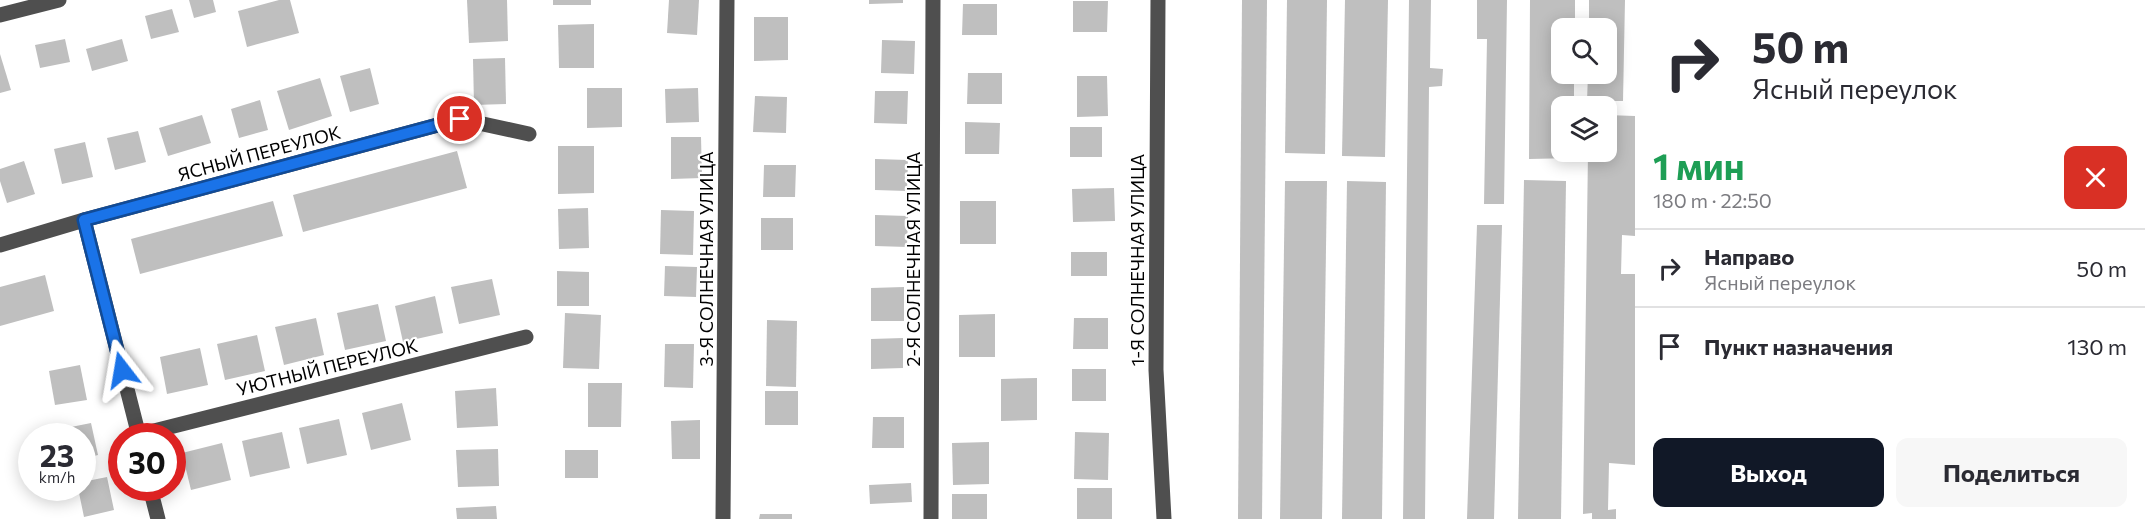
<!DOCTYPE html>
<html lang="ru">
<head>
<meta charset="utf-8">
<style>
	:root { --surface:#fff; --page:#f7f7f7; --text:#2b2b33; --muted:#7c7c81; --line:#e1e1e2; --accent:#111827 }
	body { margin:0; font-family:Commissioner,sans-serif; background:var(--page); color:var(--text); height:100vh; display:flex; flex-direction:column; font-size:22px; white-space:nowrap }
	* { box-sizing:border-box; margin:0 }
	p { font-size:20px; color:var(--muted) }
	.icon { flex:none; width:33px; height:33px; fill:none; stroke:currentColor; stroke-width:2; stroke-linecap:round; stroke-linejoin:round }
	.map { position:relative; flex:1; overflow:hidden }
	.side { display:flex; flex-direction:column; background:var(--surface); width:510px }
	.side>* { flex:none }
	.banner { background:#fff; color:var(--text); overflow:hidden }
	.controls { position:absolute; left:1551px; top:18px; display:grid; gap:12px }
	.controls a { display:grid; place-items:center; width:66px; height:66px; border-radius:12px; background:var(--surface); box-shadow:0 3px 15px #0003; font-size:30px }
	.speed { position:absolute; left:18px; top:423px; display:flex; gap:12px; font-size:30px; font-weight:700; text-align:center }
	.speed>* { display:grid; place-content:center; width:78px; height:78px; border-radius:50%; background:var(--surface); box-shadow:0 3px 15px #0003; line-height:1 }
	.speed small { font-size:15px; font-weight:400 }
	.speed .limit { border:9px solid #d22; background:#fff; color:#111 }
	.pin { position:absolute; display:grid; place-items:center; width:51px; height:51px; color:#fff; margin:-26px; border:3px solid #fff; border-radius:50%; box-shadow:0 2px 6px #0007 }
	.me { position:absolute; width:66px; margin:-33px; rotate:346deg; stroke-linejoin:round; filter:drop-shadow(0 0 4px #0008) }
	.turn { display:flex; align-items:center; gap:21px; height:126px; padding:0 18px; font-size:27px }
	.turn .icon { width:78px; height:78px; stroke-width:2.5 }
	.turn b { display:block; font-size:42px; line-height:51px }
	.round { display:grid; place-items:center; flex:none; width:63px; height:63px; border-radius:12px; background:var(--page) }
	.head { display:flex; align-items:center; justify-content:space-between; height:102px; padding:0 18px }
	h1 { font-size:36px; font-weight:700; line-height:45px; color:#1e9e55 }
	.button { display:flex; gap:12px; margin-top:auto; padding:12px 18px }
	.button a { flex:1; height:69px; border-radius:12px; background:var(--accent); color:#fff; font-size:24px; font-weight:700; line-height:69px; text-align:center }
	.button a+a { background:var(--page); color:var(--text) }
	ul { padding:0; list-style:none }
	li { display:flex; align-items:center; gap:18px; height:78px; padding:0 18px; border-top:2px solid var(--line) }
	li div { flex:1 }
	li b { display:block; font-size:22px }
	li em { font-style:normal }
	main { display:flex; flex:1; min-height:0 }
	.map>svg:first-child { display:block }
</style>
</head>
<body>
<main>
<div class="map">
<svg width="1635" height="519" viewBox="0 0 1635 519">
	<rect width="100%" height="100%" fill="#fff"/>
	<!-- building -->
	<g fill="#bfbfbf">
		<polygon points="189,0 213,0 216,12 194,18"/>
		<polygon points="279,0 290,0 299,33 247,47 238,11"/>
		<polygon points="467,0 507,0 508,41 469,43"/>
		<rect x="553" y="0" width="38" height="5"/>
		<polygon points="669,0 699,0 697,35 667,33"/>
		<polygon points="869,0 903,0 903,3 869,4"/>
		<polygon points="1242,0 1267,0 1262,519 1238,519"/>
		<polygon points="1287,0 1327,0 1325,154 1285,153"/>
		<polygon points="1345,0 1388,0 1385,157 1342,156"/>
		<polygon points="1409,0 1431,0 1430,68 1443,69 1442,86 1429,87 1425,519 1403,519"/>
		<polygon points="1477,0 1507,0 1504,204 1484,204 1487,39 1477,39"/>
		<polygon points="1530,0 1575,0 1575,28 1562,28 1562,74 1574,74 1574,106 1562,106 1562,152 1574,152 1574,158 1529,159"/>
		<polygon points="1589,0 1625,0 1623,101 1587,101 1588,74 1606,74 1606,28 1589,28"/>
		<polygon points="1073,1 1108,1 1107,32 1073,32"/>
		<polygon points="963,4 997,4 997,35 962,35"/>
		<polygon points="172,9 179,32 151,39 145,16"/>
		<polygon points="754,17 788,17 788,60 754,61"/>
		<polygon points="594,24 594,68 559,68 558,25"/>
		<polygon points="65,39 70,62 40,68 35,45"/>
		<polygon points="122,39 128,61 92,71 86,49"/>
		<polygon points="882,40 915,41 914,74 881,73"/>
		<polygon points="0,54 11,90 0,93"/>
		<polygon points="505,58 506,104 474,105 473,59"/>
		<polygon points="370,68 379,104 350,112 340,76"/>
		<polygon points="968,73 1002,73 1002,104 967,104"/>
		<polygon points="1077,76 1107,76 1108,116 1077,117"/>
		<polygon points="320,78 332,116 289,130 277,91"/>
		<polygon points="587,88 622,88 622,127 587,128"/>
		<polygon points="698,88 699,122 666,123 665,89"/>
		<polygon points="875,91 908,91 907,124 874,123"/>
		<polygon points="755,96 787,97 786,133 753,132"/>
		<polygon points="260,100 268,130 239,138 231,109"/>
		<polygon points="202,115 211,143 168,156 159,128"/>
		<polygon points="1606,115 1635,116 1635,236 1622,235 1621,274 1635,274 1635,465 1609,463 1608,510 1616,509 1616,519 1592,519 1592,513 1583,514 1588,152 1606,152"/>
		<polygon points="965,122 1000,123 999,154 965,154"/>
		<rect x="1070" y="127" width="32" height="30"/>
		<polygon points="138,131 146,162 115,170 107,138"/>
		<polygon points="671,137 701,137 702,178 671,179"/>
		<polygon points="85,142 93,177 62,184 54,149"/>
		<polygon points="558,146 594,146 594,193 558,194"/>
		<polygon points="457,151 467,188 303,232 293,195"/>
		<polygon points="875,159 908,160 907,191 875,190"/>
		<polygon points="24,161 35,194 7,203 0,181 0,169"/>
		<polygon points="764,165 796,165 795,197 763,197"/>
		<polygon points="1524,180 1566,181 1561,519 1518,519"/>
		<polygon points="1285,181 1327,181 1322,519 1280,519"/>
		<polygon points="1347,181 1386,182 1382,519 1342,519"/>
		<polygon points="1114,188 1115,221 1073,222 1072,189"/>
		<polygon points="273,201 283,236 140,274 131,239"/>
		<rect x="960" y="201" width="36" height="43"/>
		<polygon points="588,208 589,248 559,249 558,209"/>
		<polygon points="661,210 694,211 693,255 660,254"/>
		<polygon points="875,215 908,216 907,247 875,246"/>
		<rect x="761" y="218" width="32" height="32"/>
		<polygon points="1477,225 1502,225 1494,519 1467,519"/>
		<rect x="1071" y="252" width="36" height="24"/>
		<polygon points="665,266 697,267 696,297 664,296"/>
		<polygon points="557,271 589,272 589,306 557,306"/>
		<polygon points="45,275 54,311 0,326 0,287"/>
		<polygon points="492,279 500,315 459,324 451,287"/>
		<polygon points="904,287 904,321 871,321 871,288"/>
		<polygon points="435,296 443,333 403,342 395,306"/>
		<polygon points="378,304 386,341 345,350 337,313"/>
		<polygon points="565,313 601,315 599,369 563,368"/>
		<polygon points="995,314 995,357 959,357 959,315"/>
		<polygon points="316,318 324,355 284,365 275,327"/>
		<polygon points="1074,318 1108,318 1108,349 1073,349"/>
		<polygon points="767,320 797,321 796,387 766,386"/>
		<polygon points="257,335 265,371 225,380 217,344"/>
		<polygon points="903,338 903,368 871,369 871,339"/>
		<polygon points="665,344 694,344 693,388 664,387"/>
		<polygon points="200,348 208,385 167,394 160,357"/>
		<polygon points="80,365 87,400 55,405 49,371"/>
		<rect x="1072" y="369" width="34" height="32"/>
		<polygon points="1037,378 1037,420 1001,421 1001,379"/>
		<polygon points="588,383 622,383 621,427 588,427"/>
		<polygon points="496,388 498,426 457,428 455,391"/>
		<rect x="765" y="391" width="33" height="34"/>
		<polygon points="402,403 411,440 371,450 362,413"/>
		<polygon points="873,417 904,417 904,448 872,448"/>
		<polygon points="339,419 347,455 307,464 299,428"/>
		<polygon points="700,420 700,459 672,459 671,421"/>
		<polygon points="91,423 98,455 82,459 82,436 63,436 61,429"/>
		<polygon points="282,432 290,468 250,477 242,441"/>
		<polygon points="1075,432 1109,433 1108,480 1074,479"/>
		<polygon points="989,442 989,484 953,485 952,443"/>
		<polygon points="222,443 231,480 191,490 182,453"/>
		<polygon points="498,449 499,486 458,487 456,450"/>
		<rect x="565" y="450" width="33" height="28"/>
		<polygon points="107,477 114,510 84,517 78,488 82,488 82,482"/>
		<polygon points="911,483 912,502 870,504 869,485"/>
		<rect x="1077" y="488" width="35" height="31"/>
		<rect x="952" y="494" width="35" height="25"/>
		<polygon points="496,506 497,519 457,519 456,508"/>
		<polygon points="760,514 792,514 792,519 759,519"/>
	</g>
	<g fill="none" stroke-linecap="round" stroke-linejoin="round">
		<!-- minor -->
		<g stroke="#4f4f4f" stroke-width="15">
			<polyline points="1158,0 1156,370 1164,519"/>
			<polyline points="0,15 59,0"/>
			<polyline points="84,220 139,436"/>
			<polyline points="0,245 84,220 460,119 529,134"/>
			<polyline points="138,435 526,337"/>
			<polyline points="150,488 158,519"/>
			<polyline points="723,519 727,0"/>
			<polyline points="931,519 933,0"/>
		</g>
	</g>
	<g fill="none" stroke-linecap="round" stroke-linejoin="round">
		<defs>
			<polyline id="route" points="122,370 84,220 460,119"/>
		</defs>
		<!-- route casing -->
		<use href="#route" stroke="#114b97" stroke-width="15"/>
		<!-- route -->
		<use href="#route" stroke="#1a73e8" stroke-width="10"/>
	</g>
	<g text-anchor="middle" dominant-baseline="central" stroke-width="4.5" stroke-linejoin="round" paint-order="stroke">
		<!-- street labels -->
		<g font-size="18" fill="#000" stroke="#fff">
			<text transform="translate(259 153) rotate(-15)">ЯСНЫЙ ПЕРЕУЛОК</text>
			<text transform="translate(706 259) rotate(-90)">3-Я СОЛНЕЧНАЯ УЛИЦА</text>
			<text transform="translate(913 259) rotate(-90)">2-Я СОЛНЕЧНАЯ УЛИЦА</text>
			<text transform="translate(1137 260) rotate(-90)">1-Я СОЛНЕЧНАЯ УЛИЦА</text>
			<text transform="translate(327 367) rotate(-14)">УЮТНЫЙ ПЕРЕУЛОК</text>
		</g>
	</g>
</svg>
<div class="controls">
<a><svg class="icon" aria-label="search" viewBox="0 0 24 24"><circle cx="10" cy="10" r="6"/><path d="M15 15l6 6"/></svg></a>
<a><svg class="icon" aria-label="layers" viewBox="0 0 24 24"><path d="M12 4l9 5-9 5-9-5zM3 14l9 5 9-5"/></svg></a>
</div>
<div class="speed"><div>23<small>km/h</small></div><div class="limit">30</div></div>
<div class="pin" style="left:460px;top:119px;background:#d93025"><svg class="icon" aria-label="arrive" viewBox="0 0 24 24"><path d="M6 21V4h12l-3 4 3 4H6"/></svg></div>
<svg class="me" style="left:122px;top:370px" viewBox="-20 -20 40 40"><path d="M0-17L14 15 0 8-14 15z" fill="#1a73e8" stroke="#fff" stroke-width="4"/></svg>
</div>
<section class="side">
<div class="banner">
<div class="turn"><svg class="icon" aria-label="right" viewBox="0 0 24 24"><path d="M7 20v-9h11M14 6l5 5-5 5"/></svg><div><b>50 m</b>Ясный переулок</div></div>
</div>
<div class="head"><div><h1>1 мин</h1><p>180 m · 22:50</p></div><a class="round" style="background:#d93025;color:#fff"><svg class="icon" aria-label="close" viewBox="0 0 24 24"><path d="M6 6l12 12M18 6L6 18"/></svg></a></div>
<ul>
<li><svg class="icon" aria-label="right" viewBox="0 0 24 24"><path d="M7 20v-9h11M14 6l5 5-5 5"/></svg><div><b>Направо</b><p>Ясный переулок</p></div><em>50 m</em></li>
<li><svg class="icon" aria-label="arrive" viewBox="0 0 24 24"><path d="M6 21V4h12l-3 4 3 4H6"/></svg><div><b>Пункт назначения</b></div><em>130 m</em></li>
</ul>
<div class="button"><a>Выход</a><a>Поделиться</a></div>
</section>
</main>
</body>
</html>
